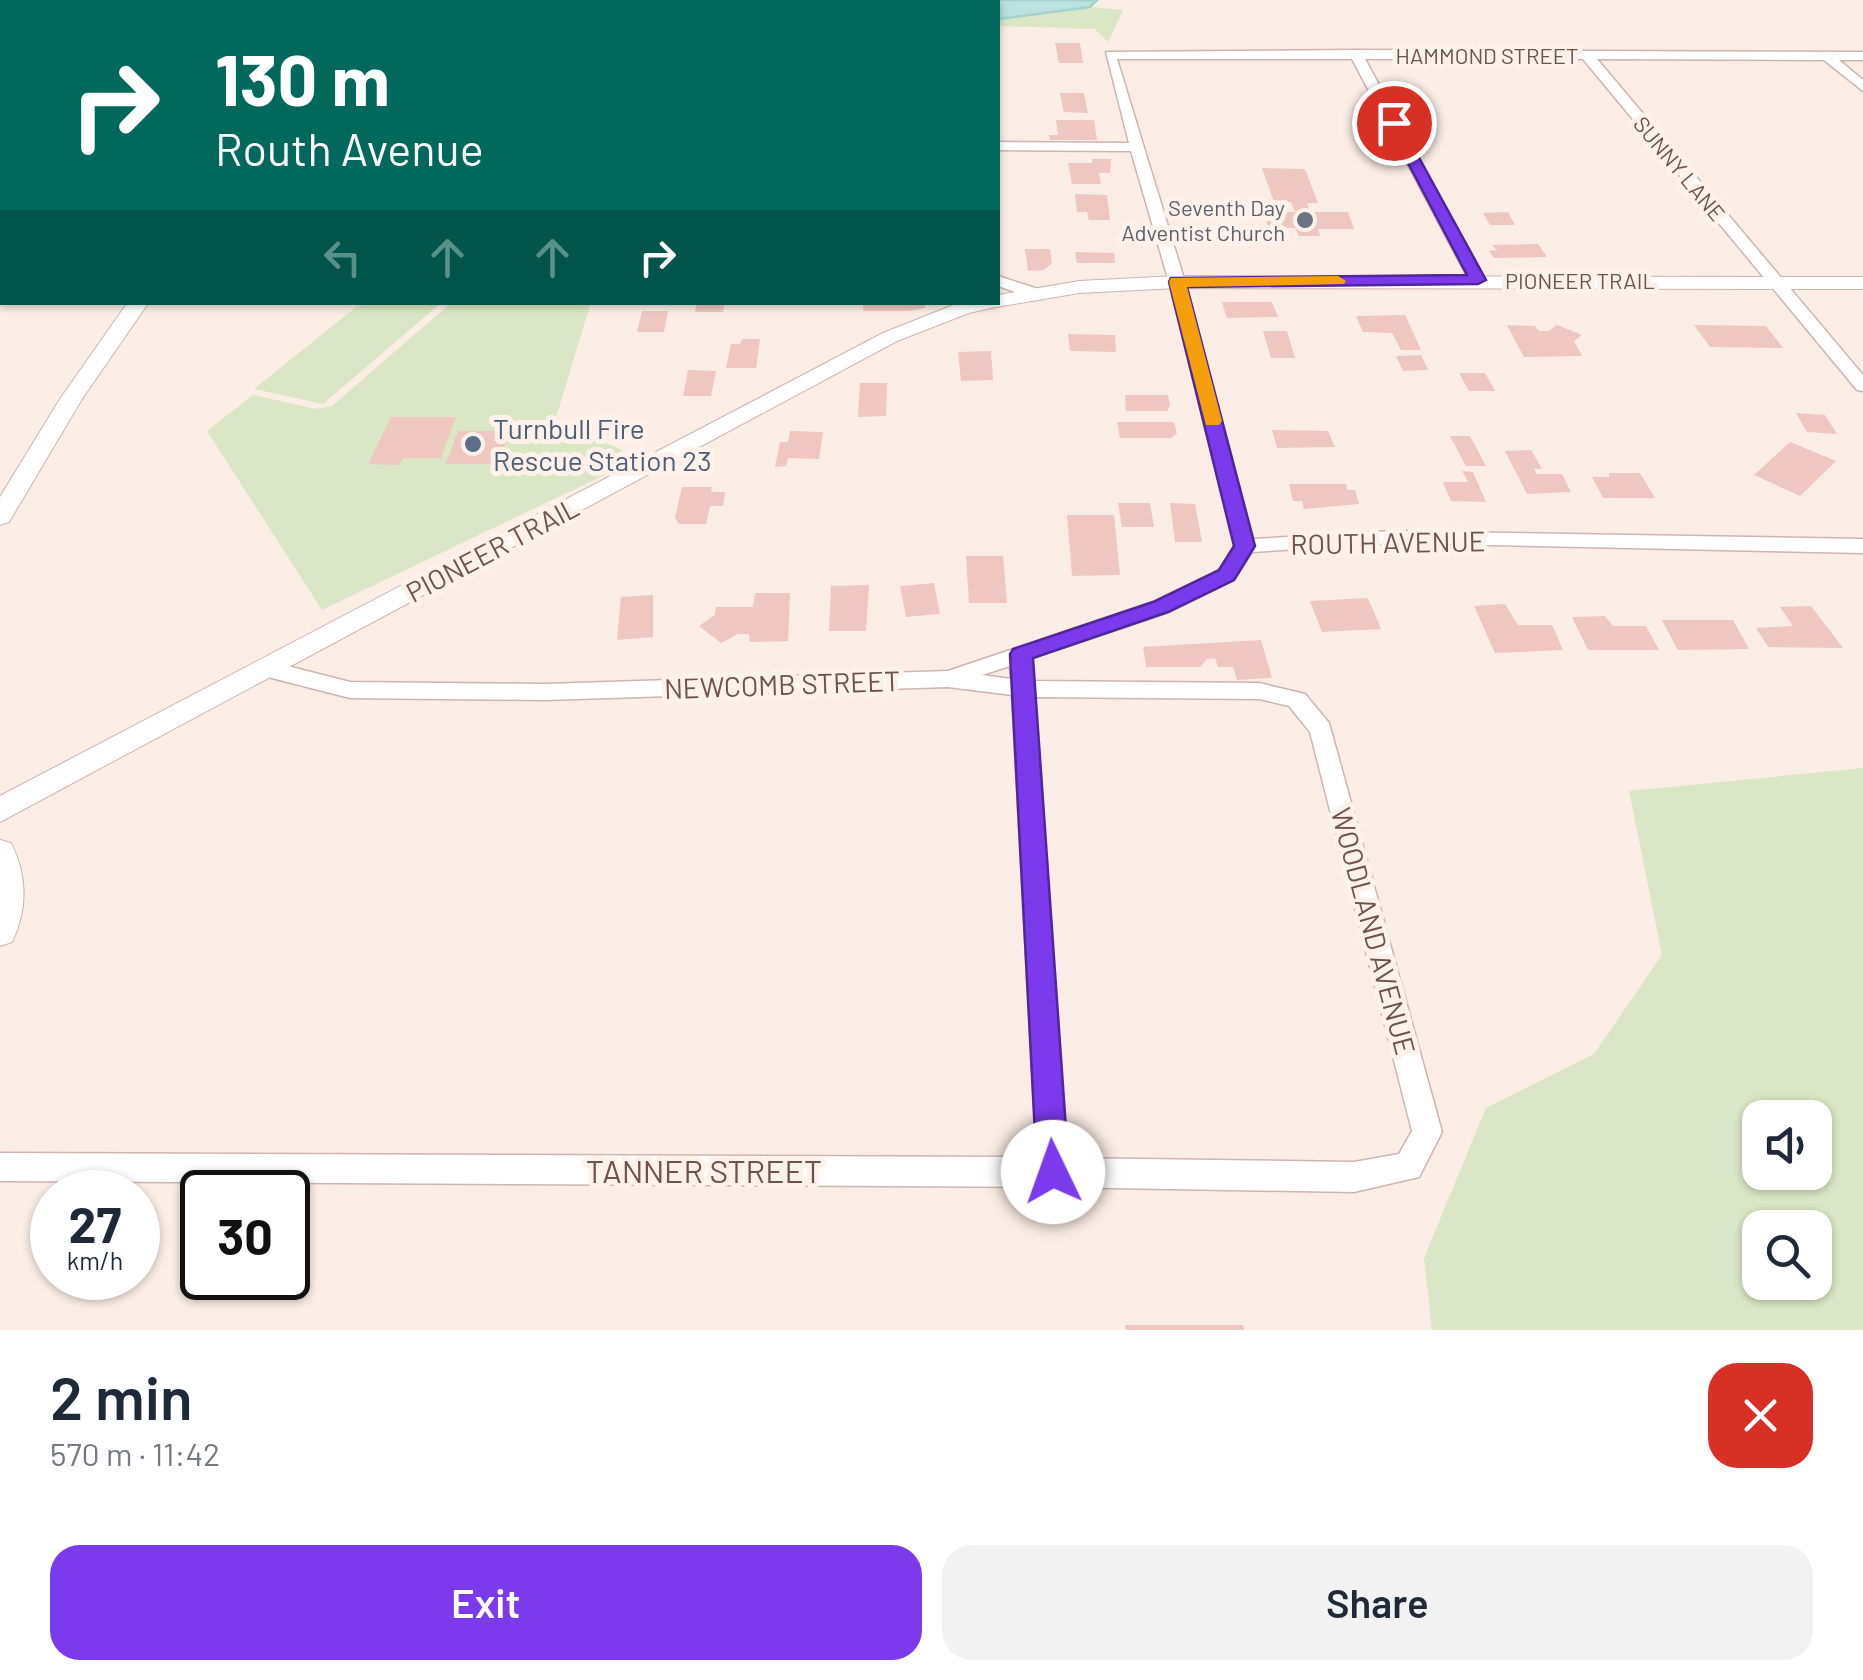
<!DOCTYPE html>
<html lang="en">
<head>
<meta charset="utf-8">
<style>
	:root { --surface:#fff; --page:#f2f2f3; --text:#1f2937; --muted:#747a83; --accent:#7c3aed }
	body { margin:0; font-family:Barlow,sans-serif; background:var(--page); color:var(--text); height:100vh; display:flex; flex-direction:column; font-size:38px; white-space:nowrap }
	* { box-sizing:border-box; margin:0 }
	p { font-size:32px; color:var(--muted) }
	.icon { flex:none; width:55px; height:55px; fill:none; stroke:currentColor; stroke-width:2; stroke-linecap:round; stroke-linejoin:round }
	.map { position:relative; height:1330px; overflow:hidden }
	.side { display:flex; flex-direction:column; background:var(--surface); flex:1 }
	.side>* { flex:none }
	.hud { position:absolute; left:0px; top:0px; width:1000px; height:305px; box-shadow:0 2px 8px #0004; background:#00695c; color:#fff; overflow:hidden }
	.controls { position:absolute; left:1742px; top:1100px; display:grid; gap:20px }
	.controls a { display:grid; place-items:center; width:90px; height:90px; border-radius:20px; background:var(--surface); box-shadow:0 2px 8px #0004; font-size:50px }
	.speed { position:absolute; left:30px; top:1170px; display:flex; gap:20px; font-size:50px; font-weight:700; text-align:center }
	.speed>* { display:grid; place-content:center; width:130px; height:130px; border-radius:50%; background:var(--surface); box-shadow:0 2px 8px #0004; line-height:1 }
	.speed small { font-size:25px; font-weight:400 }
	.speed .limit { border:5px solid #111; border-radius:15px; background:#fff; color:#111 }
	.pin { position:absolute; display:grid; place-items:center; width:85px; height:85px; color:#fff; margin:-42px; border:5px solid #fff; border-radius:50%; box-shadow:0 2px 10px #0007 }
	.me { position:absolute; width:110px; margin:-55px; rotate:357deg; stroke-linejoin:round; filter:drop-shadow(0 0 8px #0008) }
	.turn { display:flex; align-items:center; gap:35px; height:210px; padding:0 50px; font-size:45px }
	.turn .icon { width:130px; height:130px; stroke-width:2.5 }
	.turn b { display:block; font-size:70px; line-height:85px }
	.lanes { display:flex; align-items:center; height:95px; padding:0 50px; background:#0003; justify-content:center; gap:50px; direction:ltr }
	.lanes .off { opacity:.35 }
	.round { display:grid; place-items:center; flex:none; width:105px; height:105px; border-radius:30px; background:var(--page) }
	.summary { display:flex; align-items:center; justify-content:space-between; height:170px; padding:0 50px }
	h1 { font-size:60px; font-weight:600; line-height:75px }
	.action { display:flex; gap:20px; margin-top:auto; padding:20px 50px }
	.action a { flex:1; height:115px; border-radius:30px; background:var(--accent); color:#fff; font-size:40px; font-weight:600; line-height:115px; text-align:center }
	.action a+a { background:var(--page); color:var(--text) }
	.map>svg:first-child { display:block }
</style>
</head>
<body>
<div class="map">
<svg width="1863" height="1330" viewBox="0 0 1863 1330">
	<rect width="100%" height="100%" fill="#faede5"/>
	<!-- green -->
	<g fill="#dae6c5" fill-rule="evenodd">
		<polygon points="1090,7 1123,10 1108,42 1095,29 998,26 998,19"/>
		<polygon points="591,302 555,421 622,450 619,468 322,610 207,431 253,395 316,409 332,406 451,303"/>
		<polygon points="361,303 441,303 323,404 254,389"/>
		<path d="M1863,768V1330H1432L1424,1258L1486,1108L1594,1054L1662,955L1629,791ZM1760,1118H1815V1172H1760ZM1760,1228H1815V1282H1760Z"/>
	</g>
	<!-- water -->
	<polygon fill="#bce1de" stroke="#a3d2ce" stroke-width="2.5" points="963,0 1097,0 1090,7 998,19 998,2"/>
	<!-- building -->
	<g fill="#edc7c0">
		<polygon points="1055,43 1080,43 1083,63 1059,63"/>
		<polygon points="1060,93 1084,93 1088,113 1064,112"/>
		<polygon points="1056,120 1094,120 1097,140 1050,140 1049,135 1058,135"/>
		<polygon points="1092,159 1111,159 1110,173 1099,173 1101,184 1072,184 1068,163 1092,163"/>
		<polygon points="1262,168 1305,169 1318,203 1307,203 1310,212 1348,212 1354,229 1317,229 1321,236 1299,236 1295,228 1268,228 1264,212 1295,212 1291,202 1274,202"/>
		<polygon points="1075,194 1107,195 1110,220 1089,220 1087,212 1077,212"/>
		<polygon points="1508,212 1515,225 1490,225 1483,213"/>
		<polygon points="1538,244 1547,257 1494,258 1489,251 1497,250 1492,245"/>
		<polygon points="1025,249 1050,249 1052,263 1044,270 1028,271"/>
		<polygon points="1075,252 1114,253 1115,263 1077,263"/>
		<polygon points="697,302 725,302 723,312 695,312"/>
		<polygon points="864,302 925,302 925,308 909,311 863,311"/>
		<polygon points="1222,302 1272,302 1278,317 1227,318"/>
		<polygon points="642,311 668,311 664,332 637,332"/>
		<polygon points="1405,315 1421,350 1401,350 1392,333 1363,332 1356,316"/>
		<polygon points="1507,325 1535,326 1539,331 1549,331 1557,325 1582,335 1574,341 1582,356 1524,357"/>
		<polygon points="1694,325 1766,326 1783,348 1710,347"/>
		<polygon points="1263,331 1287,331 1295,358 1271,358"/>
		<polygon points="1068,334 1115,335 1116,352 1070,351"/>
		<polygon points="742,339 760,339 756,368 726,368 731,344 740,344"/>
		<polygon points="991,351 993,380 961,381 958,352"/>
		<polygon points="1421,355 1428,370 1403,371 1396,356"/>
		<polygon points="688,370 716,371 711,396 683,396"/>
		<polygon points="1459,373 1485,373 1495,391 1469,391"/>
		<polygon points="860,383 887,383 886,416 858,417"/>
		<polygon points="1125,395 1168,395 1170,405 1167,411 1126,411"/>
		<polygon points="1796,413 1825,415 1837,434 1807,432"/>
		<polygon points="391,417 456,417 441,458 403,458 399,465 368,464"/>
		<polygon points="1117,422 1174,422 1177,433 1171,438 1120,438"/>
		<polygon points="1272,430 1328,431 1335,447 1277,448"/>
		<polygon points="458,431 509,431 499,464 446,464"/>
		<polygon points="790,431 823,432 819,459 788,458 786,466 775,467 780,442 788,442"/>
		<polygon points="1450,436 1470,436 1486,466 1466,466"/>
		<polygon points="1790,442 1836,461 1800,496 1754,475"/>
		<polygon points="1531,450 1542,469 1534,469 1537,474 1562,474 1571,492 1527,494 1505,451"/>
		<polygon points="1462,471 1473,472 1486,502 1451,501 1443,482 1468,482"/>
		<polygon points="1609,473 1640,473 1655,498 1603,498 1592,477 1609,477"/>
		<polygon points="1289,484 1346,484 1347,490 1355,490 1359,504 1304,509 1302,501 1293,501"/>
		<polygon points="682,487 712,487 711,492 725,492 723,506 710,506 706,524 679,524 675,518"/>
		<polygon points="1118,503 1150,503 1154,527 1122,527"/>
		<polygon points="1170,503 1195,504 1202,542 1175,542"/>
		<polygon points="1067,515 1114,515 1120,575 1072,576"/>
		<polygon points="966,556 1003,556 1007,603 969,603"/>
		<polygon points="934,583 940,614 906,617 900,586"/>
		<polygon points="869,585 866,631 829,631 831,586"/>
		<polygon points="755,593 790,593 788,641 750,642 749,634 738,634 721,643 699,626 715,615 716,607 753,607"/>
		<polygon points="653,595 653,637 617,640 621,597"/>
		<polygon points="1368,598 1381,629 1322,632 1310,601"/>
		<polygon points="1505,604 1518,625 1552,625 1563,650 1495,653 1474,606"/>
		<polygon points="1811,606 1843,648 1768,647 1756,628 1793,626 1780,607"/>
		<polygon points="1605,616 1613,626 1646,626 1659,650 1588,650 1572,617"/>
		<polygon points="1662,620 1733,620 1749,649 1678,650"/>
		<polygon points="1261,640 1272,678 1237,680 1233,667 1218,667 1215,658 1207,659 1200,667 1146,667 1143,647"/>
		<polygon points="1125,1325 1243,1325 1244,1330 1126,1330"/>
	</g>
	<g fill="none" stroke-linecap="round" stroke-linejoin="round">
		<defs>
			<g id="minor">
				<path d="M1356,50L1863,52V60H1839L1863,80V91L1824,60L1597,59L1863,375V391L1857,390L1583,59H1365L1485,280L1477,285L1469,280L1352,59H1117L1185,282L1253,539L1392,531L1863,539V553L1392,543L1252,552L1234,580L1169,612L1032,658L1034,681L1259,683L1305,694L1329,723L1442,1132L1419,1177L1354,1192L1053,1187L0,1181V1153L1037,1157L1012,695L948,687L545,700L350,698L260,675L257,669L268,661L350,682L545,684L948,671L1153,602L1219,570L1235,546L1169,282L1131,151L998,150V142L1129,143L1106,52ZM1010,666L1011,679L982,675ZM1035,697L1259,699L1289,706L1310,732L1412,1131L1399,1154L1354,1162L1067,1158Z"/>
				<polygon points="998,276 1038,289 1040,293 1032,298 998,286"/>
			</g>
			<g id="tertiary">
				<polygon points="1177,276 1863,277 1863,289 1177,288 1079,293 996,307 969,313 897,341 0,822 0,796 883,333 956,304 998,302 998,295 1079,281"/>
				<polygon points="128,302 149,302 82,399 9,522 0,525 0,497 60,399"/>
				<path d="M0,840L11,843C27,875 28,909 12,942L0,946Z"/>
			</g>
		</defs>
		<!-- minor casing -->
		<use href="#minor" stroke="#cdb5b0" stroke-width="3"/>
		<!-- tertiary casing -->
		<use href="#tertiary" stroke="#cdb5b0" stroke-width="2"/>
		<!-- minor -->
		<use href="#minor" fill="#fff" fill-rule="evenodd"/>
		<!-- tertiary -->
		<use href="#tertiary" fill="#fff" fill-rule="evenodd"/>
	</g>
	<!-- route -->
	<polygon fill="#7c3aed" stroke="#51269a" stroke-width="2.5" points="1394,119 1400,123 1486,280 1478,284 1187,287 1255,546 1234,580 1168,612 1033,658 1069,1172 1064,1182 1053,1186 1042,1182 1037,1172 1010,654 1013,649 1153,602 1219,570 1234,546 1169,282 1171,278 1467,275 1387,123"/>
	<!-- slow -->
	<polygon fill="#f59e0b" points="1338,276 1346,281 1344,284 1187,287 1222,421 1219,425 1206,425 1169,282 1171,278"/>
	<!-- markers -->
	<circle fill="#6b7280" stroke="#fdf2eb" stroke-width="4" cx="1305" cy="220" r="10"/>
	<circle fill="#5c6f8a" stroke="#fdf2eb" stroke-width="4" cx="473" cy="444" r="10"/>
	<g text-anchor="middle" dominant-baseline="central" stroke-width="10" stroke-linejoin="round" paint-order="stroke">
		<!-- far-street labels -->
		<g font-size="22" fill="#70514d" stroke="#fdf2eb">
			<text x="1487" y="55">HAMMOND STREET</text>
			<text transform="translate(1680 168) rotate(50)">SUNNY LANE</text>
			<text x="1580" y="280">PIONEER TRAIL</text>
		</g>
		<!-- far-worship labels -->
		<g font-size="22" fill="#5b616d" stroke="#fdf2eb" text-anchor="end">
			<text x="1285" y="207">Seventh Day<tspan x="1285" dy="25">Adventist Church</tspan></text>
		</g>
		<!-- service labels -->
		<g font-size="28" fill="#4e5e75" stroke="#fdf2eb" text-anchor="start">
			<text x="493" y="428">Turnbull Fire<tspan x="493" dy="32">Rescue Station 23</tspan></text>
		</g>
		<!-- street labels -->
		<g font-size="28" fill="#70514d" stroke="#fdf2eb">
			<text transform="translate(1388 542) rotate(-1)">ROUTH AVENUE</text>
			<text transform="translate(492 549) rotate(-28)">PIONEER TRAIL</text>
			<text transform="translate(782 684) rotate(-2)">NEWCOMB STREET</text>
			<text transform="translate(1374 931) rotate(75)">WOODLAND AVENUE</text>
		</g>
		<!-- near-street labels -->
		<g font-size="32" fill="#70514d" stroke="#fdf2eb">
			<text x="704" y="1170">TANNER STREET</text>
		</g>
	</g>
</svg>
<div class="controls">
<a><svg class="icon" aria-label="sound" viewBox="0 0 24 24"><path d="M4 9h4l5-4v14l-5-4H4zM17 9q2 3 0 6"/></svg></a>
<a><svg class="icon" aria-label="search" viewBox="0 0 24 24"><circle cx="10" cy="10" r="6"/><path d="M15 15l6 6"/></svg></a>
</div>
<div class="speed"><div>27<small>km/h</small></div><div class="limit">30</div></div>
<div class="pin" style="left:1394px;top:123px;background:#d93025"><svg class="icon" aria-label="arrive" viewBox="0 0 24 24"><path d="M6 21V4h12l-3 4 3 4H6"/></svg></div>
<svg class="me" style="left:1053px;top:1172px" viewBox="-20 -20 40 40"><circle r="19" fill="#fff"/><path d="M0-13L10 11 0 6-10 11z" fill="#7c3aed"/></svg>
<div class="hud">
<div class="turn"><svg class="icon" aria-label="right" viewBox="0 0 24 24"><path d="M7 20v-9h11M14 6l5 5-5 5"/></svg><div><b>130 m</b>Routh Avenue</div></div>
<div class="lanes"><svg class="icon off" aria-label="left" viewBox="0 0 24 24"><path d="M17 20v-9H6M10 6l-5 5 5 5"/></svg><svg class="icon off" aria-label="ahead" viewBox="0 0 24 24"><path d="M12 20V5M6 11l6-6 6 6"/></svg><svg class="icon off" aria-label="ahead" viewBox="0 0 24 24"><path d="M12 20V5M6 11l6-6 6 6"/></svg><svg class="icon" aria-label="right" viewBox="0 0 24 24"><path d="M7 20v-9h11M14 6l5 5-5 5"/></svg></div>
</div>
</div>
<section class="side">
<div class="summary"><div><h1>2 min</h1><p>570 m · 11:42</p></div><a class="round" style="background:#d93025;color:#fff"><svg class="icon" aria-label="close" viewBox="0 0 24 24"><path d="M6 6l12 12M18 6L6 18"/></svg></a></div>
<div class="action"><a>Exit</a><a>Share</a></div>
</section>
</body>
</html>
